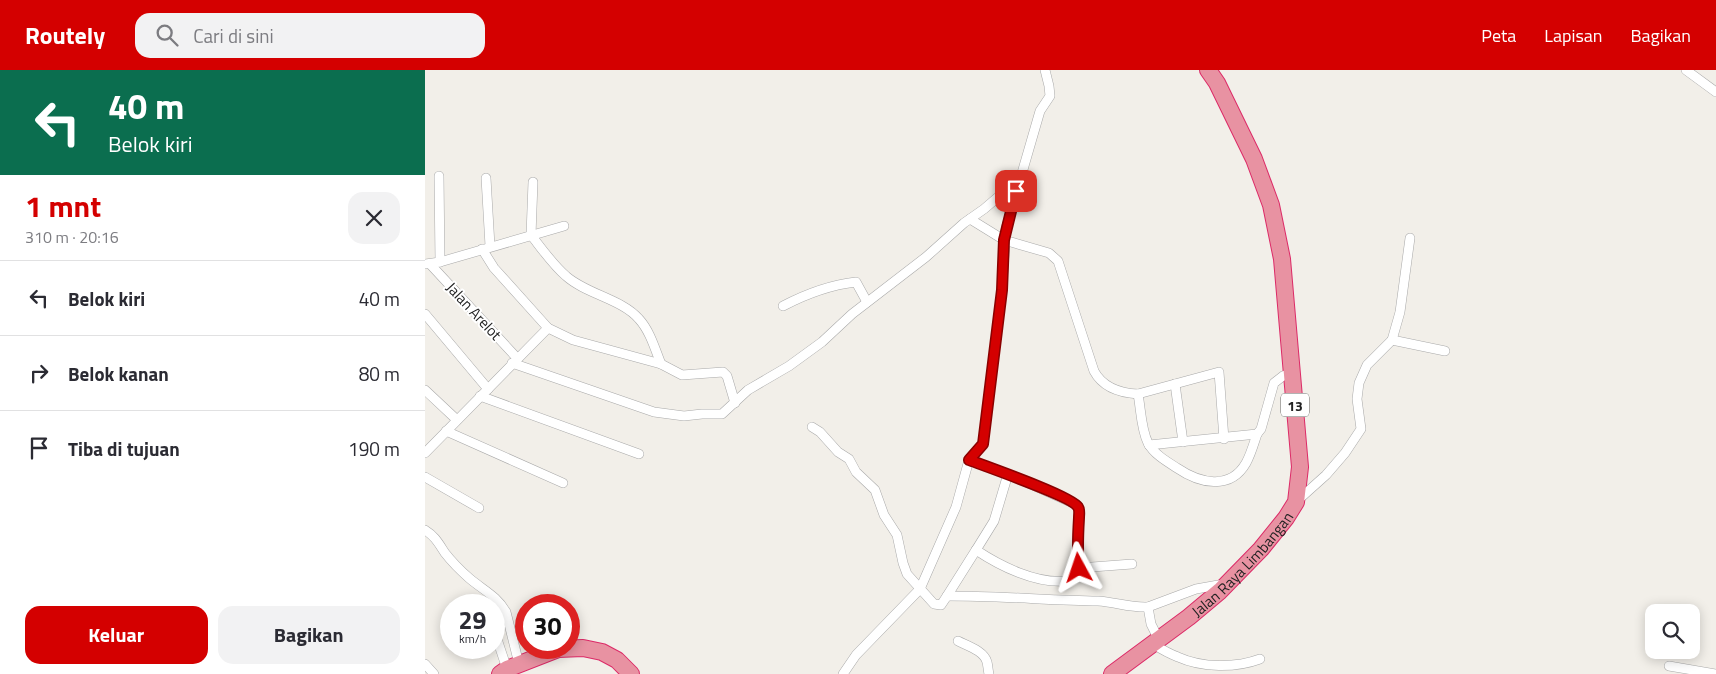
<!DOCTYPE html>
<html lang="id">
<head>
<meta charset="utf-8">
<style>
	:root { --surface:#fff; --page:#f2f2f3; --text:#2b2b33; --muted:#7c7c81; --line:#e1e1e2; --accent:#d40000 }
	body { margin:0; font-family:"Titillium Web",sans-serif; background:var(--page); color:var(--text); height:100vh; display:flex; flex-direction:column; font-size:19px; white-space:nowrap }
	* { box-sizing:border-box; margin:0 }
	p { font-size:16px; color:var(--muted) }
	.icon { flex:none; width:28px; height:28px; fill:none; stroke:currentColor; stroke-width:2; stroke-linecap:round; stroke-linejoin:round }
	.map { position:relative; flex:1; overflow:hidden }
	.sheet { display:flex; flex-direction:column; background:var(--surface); width:425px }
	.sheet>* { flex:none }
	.top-card { background:#0b6e4f; color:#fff; overflow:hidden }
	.tools { position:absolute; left:1220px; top:534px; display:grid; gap:10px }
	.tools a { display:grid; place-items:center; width:55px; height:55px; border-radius:10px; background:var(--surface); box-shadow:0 2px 12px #0003; font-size:25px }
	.speed { position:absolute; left:15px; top:524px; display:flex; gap:10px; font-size:25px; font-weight:700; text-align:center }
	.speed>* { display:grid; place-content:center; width:65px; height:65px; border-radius:50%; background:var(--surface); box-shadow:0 2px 12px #0003; line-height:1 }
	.speed small { font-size:12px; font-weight:400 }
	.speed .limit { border:8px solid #d22; background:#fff; color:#111 }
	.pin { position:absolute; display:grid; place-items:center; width:42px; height:42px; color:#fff; margin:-21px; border-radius:10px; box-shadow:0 2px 8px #0006 }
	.me { position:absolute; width:55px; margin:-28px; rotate:355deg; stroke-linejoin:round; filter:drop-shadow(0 0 4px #0008) }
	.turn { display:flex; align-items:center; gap:18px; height:105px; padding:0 25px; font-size:22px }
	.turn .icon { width:65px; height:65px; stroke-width:2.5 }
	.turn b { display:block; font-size:35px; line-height:42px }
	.round { display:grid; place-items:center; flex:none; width:52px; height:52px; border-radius:15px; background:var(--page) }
	.summary { display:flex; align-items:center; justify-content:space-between; height:85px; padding:0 25px }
	h1 { font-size:30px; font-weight:700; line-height:38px; color:var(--accent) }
	.cta { display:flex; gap:10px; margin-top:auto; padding:10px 25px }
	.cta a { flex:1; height:58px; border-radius:15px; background:var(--accent); color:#fff; font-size:20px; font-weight:700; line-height:58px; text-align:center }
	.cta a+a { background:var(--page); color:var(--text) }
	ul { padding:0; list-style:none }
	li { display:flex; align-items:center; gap:15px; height:75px; padding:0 25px; border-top:1px solid var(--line) }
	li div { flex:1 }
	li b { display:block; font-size:19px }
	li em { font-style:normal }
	header { display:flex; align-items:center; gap:30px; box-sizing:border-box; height:70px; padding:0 25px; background:var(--accent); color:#fff }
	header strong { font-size:24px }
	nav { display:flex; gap:28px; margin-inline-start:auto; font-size:18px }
	.search { width:350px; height:45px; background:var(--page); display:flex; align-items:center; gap:12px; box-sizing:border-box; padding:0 18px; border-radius:15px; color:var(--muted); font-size:19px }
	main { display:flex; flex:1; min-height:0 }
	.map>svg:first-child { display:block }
</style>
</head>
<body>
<header>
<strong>Routely</strong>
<div class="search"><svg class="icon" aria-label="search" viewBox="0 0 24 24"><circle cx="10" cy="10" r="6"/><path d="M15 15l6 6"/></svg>Cari di sini</div>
<nav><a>Peta</a><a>Lapisan</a><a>Bagikan</a></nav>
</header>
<main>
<section class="sheet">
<div class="top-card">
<div class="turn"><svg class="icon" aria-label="left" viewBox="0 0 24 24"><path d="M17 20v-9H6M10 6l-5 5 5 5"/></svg><div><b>40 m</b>Belok kiri</div></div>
</div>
<div class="summary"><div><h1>1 mnt</h1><p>310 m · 20:16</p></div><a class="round"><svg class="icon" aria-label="close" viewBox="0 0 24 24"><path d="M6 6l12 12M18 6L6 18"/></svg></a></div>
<ul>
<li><svg class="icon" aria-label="left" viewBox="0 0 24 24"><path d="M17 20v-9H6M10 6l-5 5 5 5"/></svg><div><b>Belok kiri</b></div><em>40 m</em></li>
<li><svg class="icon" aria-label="right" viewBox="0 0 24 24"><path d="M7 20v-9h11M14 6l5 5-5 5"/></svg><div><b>Belok kanan</b></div><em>80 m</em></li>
<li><svg class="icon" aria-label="arrive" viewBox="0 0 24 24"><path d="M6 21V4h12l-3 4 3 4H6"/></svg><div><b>Tiba di tujuan</b></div><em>190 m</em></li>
</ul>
<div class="cta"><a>Keluar</a><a>Bagikan</a></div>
</section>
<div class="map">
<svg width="1291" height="604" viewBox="0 0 1291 604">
	<rect width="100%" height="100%" fill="#f2efe9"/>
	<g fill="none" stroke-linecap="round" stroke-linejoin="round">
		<defs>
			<g id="street">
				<polyline points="1261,0 1291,22"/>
				<polyline points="14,106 15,192"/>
				<polyline points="61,108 65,176"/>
				<path d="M108,112L106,165C117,179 128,195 141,206C161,224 197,229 214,249C225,261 230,279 236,294"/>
				<path d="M545,149L579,170L624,183L633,191L669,301C678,318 695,323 713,324L794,302L799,369"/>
				<polyline points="57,179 69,198 123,258 148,270 236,294 257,305 298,302 302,306 310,333"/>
				<polyline points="0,194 15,192 139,156"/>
				<polyline points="5,194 92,288"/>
				<path d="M358,236C381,224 404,215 431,212L442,232"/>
				<polyline points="0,244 63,319"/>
				<polyline points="967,270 1020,281"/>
				<polyline points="87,293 229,342 259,346 277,344 297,344 323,320 364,296 397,272 427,244 501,187 539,153 559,139 593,110"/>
				<polyline points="750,314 758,372"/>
				<polyline points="0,320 32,350"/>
				<path d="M713,324C716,340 716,359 723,373C729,384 741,391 752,398C774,413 805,421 821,393C826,384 829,373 832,364"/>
				<polyline points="55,326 214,384"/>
				<polyline points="387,357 395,362 413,382 424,389 431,402 450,420 459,445 472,465 478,493 482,504 509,534 516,535 522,526"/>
				<polyline points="21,361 138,413"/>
				<polyline points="724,375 832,364 836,359 849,313 858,306 868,302"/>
				<polyline points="0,383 123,258"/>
				<polyline points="544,390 583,404 652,435 654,440 652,475 654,498"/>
				<polyline points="0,407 54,438"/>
				<polyline points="872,431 901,405 920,383 936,359 932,329 934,313 942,295 967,270 975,242 985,168"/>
				<path d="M0,460C10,466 14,474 20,483C27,492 36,501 44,508C58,520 72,526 81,542L94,594"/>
				<polyline points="551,480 569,451 583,404"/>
				<path d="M707,494L654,498L641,511C611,514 575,496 551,480L522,526C573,526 623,530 673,531C690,532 706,538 723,537L771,519L799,514"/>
				<polyline points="723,537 726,554 734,570"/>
				<polyline points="69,560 82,599"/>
				<path d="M533,571C543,576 559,581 562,592C563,596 563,600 564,604"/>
				<path d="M728,574C736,579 745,584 753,587C777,598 811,598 835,589"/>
				<polyline points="0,594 9,604"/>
				<polyline points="1244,596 1291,604"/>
				<polyline points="418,604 431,585 495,519 531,437 544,390 558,374 577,220 581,158 615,41 625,26 624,16 620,0"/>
			</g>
			<g id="highway">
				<polyline points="75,604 82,599 133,579 158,578 177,582 192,590 206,604"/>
				<path id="s1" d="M687,604L764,547L795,521L836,479L861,448L871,432L875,397L857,189L846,135L829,89L792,13L783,0"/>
			</g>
		</defs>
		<!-- street casing -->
		<use href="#street" stroke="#a9a9a9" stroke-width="10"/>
		<!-- highway casing -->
		<use href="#highway" stroke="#dc2a67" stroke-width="18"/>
		<!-- street -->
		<use href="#street" stroke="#fff" stroke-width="9"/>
		<!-- highway -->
		<use href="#highway" stroke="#e892a2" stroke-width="16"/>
	</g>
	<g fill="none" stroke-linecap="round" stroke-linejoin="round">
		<defs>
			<path id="route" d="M591,121L579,170L577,220L558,374L544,390C560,396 648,427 653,437C655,440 654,444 654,448C653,465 652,481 654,498"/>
		</defs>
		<!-- route casing -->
		<use href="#route" stroke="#8a0000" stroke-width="12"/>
		<!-- route -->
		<use href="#route" stroke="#d40000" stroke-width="9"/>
	</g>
	<g text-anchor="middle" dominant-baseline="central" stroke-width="4" stroke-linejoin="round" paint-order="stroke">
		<!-- shield labels -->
		<rect fill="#fff" stroke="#646464" stroke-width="1" x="856" y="323.5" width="28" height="23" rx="4"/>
		<g font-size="14" font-weight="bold" fill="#222">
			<text x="870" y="335">13</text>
		</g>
		<!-- street labels -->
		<g font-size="15" fill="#222" stroke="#fff">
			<text transform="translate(49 241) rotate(47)">Jalan Arelot</text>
			<text stroke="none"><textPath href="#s1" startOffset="171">Jalan Raya Limbangan</textPath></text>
		</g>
	</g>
</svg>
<div class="tools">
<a><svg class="icon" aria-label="search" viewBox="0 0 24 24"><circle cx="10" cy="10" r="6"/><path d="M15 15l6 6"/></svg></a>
</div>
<div class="speed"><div>29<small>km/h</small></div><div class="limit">30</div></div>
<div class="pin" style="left:591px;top:121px;background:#d93025"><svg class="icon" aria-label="arrive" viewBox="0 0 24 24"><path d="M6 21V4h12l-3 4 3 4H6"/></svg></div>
<svg class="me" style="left:654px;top:498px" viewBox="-20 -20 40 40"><path d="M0-17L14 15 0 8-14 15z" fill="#d40000" stroke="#fff" stroke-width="4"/></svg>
</div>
</main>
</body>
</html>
